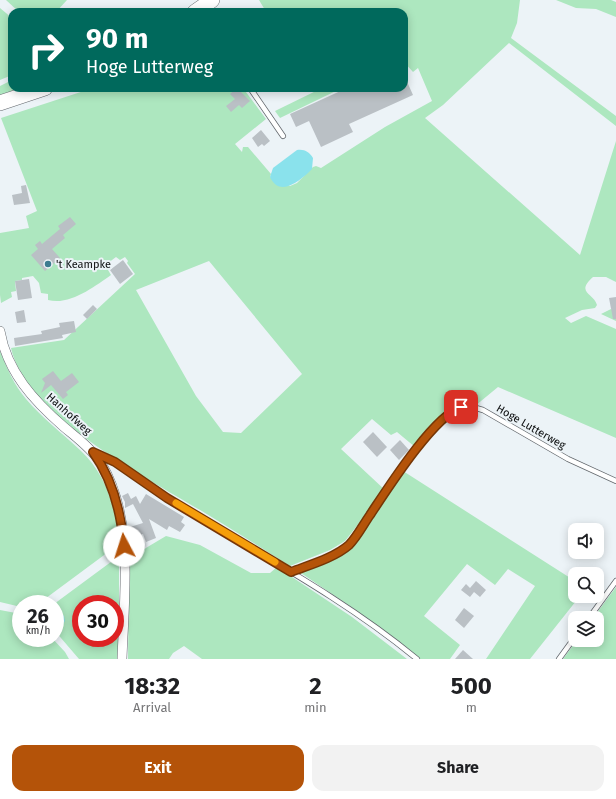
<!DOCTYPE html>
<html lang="en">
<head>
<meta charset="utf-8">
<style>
	:root { --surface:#fff; --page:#f2f2f2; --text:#202124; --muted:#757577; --accent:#b45309 }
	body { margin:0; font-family:"Fira Sans",sans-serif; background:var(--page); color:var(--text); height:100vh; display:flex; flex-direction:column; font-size:15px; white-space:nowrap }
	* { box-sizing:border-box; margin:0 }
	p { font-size:13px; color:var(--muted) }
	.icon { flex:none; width:22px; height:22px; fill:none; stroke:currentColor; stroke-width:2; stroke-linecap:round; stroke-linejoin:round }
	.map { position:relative; height:659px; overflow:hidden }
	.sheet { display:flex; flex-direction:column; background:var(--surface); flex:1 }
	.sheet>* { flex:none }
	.top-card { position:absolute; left:8px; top:8px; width:400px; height:84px; border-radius:12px; box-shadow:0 2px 10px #0003; background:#00695c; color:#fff; overflow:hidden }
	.tools { position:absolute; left:568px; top:523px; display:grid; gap:8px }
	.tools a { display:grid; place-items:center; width:36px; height:36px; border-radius:8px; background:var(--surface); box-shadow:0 2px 10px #0003; font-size:20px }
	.speed { position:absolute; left:12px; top:595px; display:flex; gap:8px; font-size:20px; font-weight:700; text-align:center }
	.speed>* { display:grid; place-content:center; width:52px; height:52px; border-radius:50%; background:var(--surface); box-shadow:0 2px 10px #0003; line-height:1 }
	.speed small { font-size:10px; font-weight:400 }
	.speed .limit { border:6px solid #d22; background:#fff; color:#111 }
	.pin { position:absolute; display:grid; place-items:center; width:34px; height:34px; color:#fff; margin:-17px; border-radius:8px; box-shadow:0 2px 6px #0006 }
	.me { position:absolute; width:44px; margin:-22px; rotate:355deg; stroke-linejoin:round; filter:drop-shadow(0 0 3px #0008) }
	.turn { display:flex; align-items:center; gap:14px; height:84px; padding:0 12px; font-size:18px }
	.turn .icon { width:52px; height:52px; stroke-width:2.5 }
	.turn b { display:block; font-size:28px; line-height:34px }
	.eta { display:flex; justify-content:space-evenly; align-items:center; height:68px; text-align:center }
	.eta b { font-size:24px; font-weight:700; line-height:28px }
	.action { display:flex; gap:8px; margin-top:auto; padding:8px 12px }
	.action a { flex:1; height:46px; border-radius:12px; background:var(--accent); color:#fff; font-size:16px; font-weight:700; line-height:46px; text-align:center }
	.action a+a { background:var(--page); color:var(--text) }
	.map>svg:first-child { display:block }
</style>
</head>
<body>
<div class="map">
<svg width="616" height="659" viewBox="0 0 616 659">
	<rect width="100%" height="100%" fill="#ecf3f7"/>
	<!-- green -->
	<g fill="#ade7bf" fill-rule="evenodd">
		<polygon points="6,0 67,0 56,12 19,12"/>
		<path d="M259,0H520L517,23L511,38L616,116V126L509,43L443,105L425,118L580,255L616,141V282L606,277H593C575,293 594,293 597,305L595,308L582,310L565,318L571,323L586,316L616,329V438L498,387L475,406C448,398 430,429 415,447L397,432L391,435L372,419L341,449L385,490L345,541L330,550L290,566C262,548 233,530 205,513C149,479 26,416 11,348L64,340L135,274L127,263L128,261L125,257L120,260L116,257L108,263L111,268L108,270L111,275C95,286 70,306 48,300V294L41,293L39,283L33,276L22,278V280L15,281L16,291L11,292L12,297L1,303L0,295V233L29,228L26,216L37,211L1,118L93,88H243L266,119L235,144L242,152L243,147H248L271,174L270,177L290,186L297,183L313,167L316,166L321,168L385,127L432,101L418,68L413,72L404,62V12H262L265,10ZM209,261L302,374L241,433L223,432L196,396L136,290Z"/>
		<polygon points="556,0 611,0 616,2 616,17 596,9 576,8"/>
		<polygon points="0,8 12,18 12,75 0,80"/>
		<polygon points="12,80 12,88 20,88 0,95 0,86"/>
		<polygon points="322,88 342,88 280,118 275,111"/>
		<polygon points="611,309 616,312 616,321 601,314"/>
		<path d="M0,351C7,368 14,385 26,399C42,418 62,433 80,450C107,475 116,509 119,544L38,604H21V607L0,602Z"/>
		<polygon points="403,471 575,581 575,596 580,596 530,659 486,659 535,586 508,569 495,585 467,564 424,616 460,645 450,659 419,659 357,611 298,571 334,556 353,543"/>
		<polygon points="166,536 200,545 251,573 270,573 277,567 352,617 407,659 202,659 184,646 173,653 169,659 128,659 129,558"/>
		<path d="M119,556V659H79L55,631V623L58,624L60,612H55L54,604ZM81,604H115V638H81Z"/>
		<polygon points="616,587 616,659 563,659 577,640 597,640 597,618 593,618"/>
		<polygon points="0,610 21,614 21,638 52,638 65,652 69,659 0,659"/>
	</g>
	<!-- water -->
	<g fill="#8ae2ec">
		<path d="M297,150C305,149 309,152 313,158L312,169C302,179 280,199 270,177L273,168Z"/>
		<polygon points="55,612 60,612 64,616 65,621 63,624 55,623"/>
	</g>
	<!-- building -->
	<g fill="#bac0c5">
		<polygon points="404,75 413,95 349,124 353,132 321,147 309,121 296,127 290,114 347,88 404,88"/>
		<polygon points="237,88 250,101 242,108 239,105 231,112 226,106 235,99 230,94"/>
		<polygon points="261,130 270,141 264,146 262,144 258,147 252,138"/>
		<polygon points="26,185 30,203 14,205 12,195 22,193 21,186"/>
		<polygon points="70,217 76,224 63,235 65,238 52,249 60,258 45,271 31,255 38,249 35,245 40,241 42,244 60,229 58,226"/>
		<polygon points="123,260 133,274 120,284 110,270"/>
		<polygon points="29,279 32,298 18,300 15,281"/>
		<polygon points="616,297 616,319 613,319 609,298"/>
		<polygon points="93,305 97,309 87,319 83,315"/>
		<polygon points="24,310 26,322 17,323 15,312"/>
		<polygon points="74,321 76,332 62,335 63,338 15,346 14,338 42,334 41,331 60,327 59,323"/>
		<polygon points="53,371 61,381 72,373 79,382 66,392 68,395 63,399 51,385 41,393 45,383 42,379"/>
		<polygon points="373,432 387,447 377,457 363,442"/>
		<polygon points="400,440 409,450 399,460 390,450"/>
		<polygon points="128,493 131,499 136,496 140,504 146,494 184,517 181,522 185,525 180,532 169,526 167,530 149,519 156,538 146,542 143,534 137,536 136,532 133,533 130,527 143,523 133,504 125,508 125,502 122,496"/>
		<polygon points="476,581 486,590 480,597 474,592 470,597 461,590 466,584 470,588"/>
		<polygon points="464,608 474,616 464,628 455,620"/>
		<polygon points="34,638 49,638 43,646"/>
		<polygon points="463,650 473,659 455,659"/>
	</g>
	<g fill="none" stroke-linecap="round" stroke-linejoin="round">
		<defs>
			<g id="service">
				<polyline points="250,88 283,136"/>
				<path d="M96,454C131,469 161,494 194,514C270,560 348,602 417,659"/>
				<polyline points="291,572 333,555 349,544 398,473 437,424 449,413 461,407 469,406 483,410 568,459 616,481"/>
				<polyline points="589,618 616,581"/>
				<polyline points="559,659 575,637"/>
			</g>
			<path id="minor" d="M0,331C7,372 34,401 64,427C77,438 91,448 101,463C135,519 124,596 122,659"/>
			<g id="primary">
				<polyline points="195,12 212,0"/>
				<polyline points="0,103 45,88"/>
			</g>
		</defs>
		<!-- service casing -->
		<use href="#service" stroke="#63686d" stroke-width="6"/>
		<!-- minor casing -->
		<use href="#minor" stroke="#63686d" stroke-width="10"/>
		<!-- primary casing -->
		<use href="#primary" stroke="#63686d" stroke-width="16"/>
		<!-- service -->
		<use href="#service" stroke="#fff" stroke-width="4.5"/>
		<!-- minor -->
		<use href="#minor" stroke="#fff" stroke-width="9"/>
		<!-- primary -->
		<use href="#primary" stroke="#fff" stroke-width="15"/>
	</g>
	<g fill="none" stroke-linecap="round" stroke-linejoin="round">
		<defs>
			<path id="route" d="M124,546C121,512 113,480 93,452L115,462L167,498L291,572C309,565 334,558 349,545C357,537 363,525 370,515C388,488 433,417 461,407"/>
		</defs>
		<!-- route casing -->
		<use href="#route" stroke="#753606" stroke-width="10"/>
		<!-- route -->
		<use href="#route" stroke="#b45309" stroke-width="7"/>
		<!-- slow -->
		<polyline stroke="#f59e0b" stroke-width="7" points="176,503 275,562"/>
	</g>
	<!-- markers -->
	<circle fill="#3c7c90" stroke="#ecf3f7" stroke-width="1.5" cx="48" cy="264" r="4"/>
	<g text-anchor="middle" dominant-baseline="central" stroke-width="4" stroke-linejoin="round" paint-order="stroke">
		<!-- poi labels -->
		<g font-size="11" fill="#0c0e0f" stroke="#ecf3f7" text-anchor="start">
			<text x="56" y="264">'t Keampke</text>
		</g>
		<!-- street labels -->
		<g font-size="11" fill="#0c0e0f" stroke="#ecf3f7">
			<text transform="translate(69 414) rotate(42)">Hanhofweg</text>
			<text transform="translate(531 427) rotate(30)">Hoge Lutterweg</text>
		</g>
	</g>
</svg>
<div class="tools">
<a><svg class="icon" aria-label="sound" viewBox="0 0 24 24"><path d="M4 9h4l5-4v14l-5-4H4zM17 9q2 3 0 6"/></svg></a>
<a><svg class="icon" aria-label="search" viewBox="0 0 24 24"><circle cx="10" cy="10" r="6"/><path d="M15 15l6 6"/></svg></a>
<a><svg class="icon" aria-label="layers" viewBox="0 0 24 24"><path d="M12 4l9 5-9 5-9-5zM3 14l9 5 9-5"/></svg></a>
</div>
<div class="speed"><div>26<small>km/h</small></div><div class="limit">30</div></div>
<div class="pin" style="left:461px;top:407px;background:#d93025"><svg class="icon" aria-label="arrive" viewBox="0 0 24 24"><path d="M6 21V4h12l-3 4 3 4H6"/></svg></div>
<svg class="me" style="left:124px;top:546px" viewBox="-20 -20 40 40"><circle r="19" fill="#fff"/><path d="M0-13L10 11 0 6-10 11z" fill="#b45309"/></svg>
<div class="top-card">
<div class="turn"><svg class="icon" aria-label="right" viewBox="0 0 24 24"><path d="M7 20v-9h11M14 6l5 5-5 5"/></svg><div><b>90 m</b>Hoge Lutterweg</div></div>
</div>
</div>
<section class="sheet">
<div class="eta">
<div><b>18:32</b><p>Arrival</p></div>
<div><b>2</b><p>min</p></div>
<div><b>500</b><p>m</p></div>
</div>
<div class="action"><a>Exit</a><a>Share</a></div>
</section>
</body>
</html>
